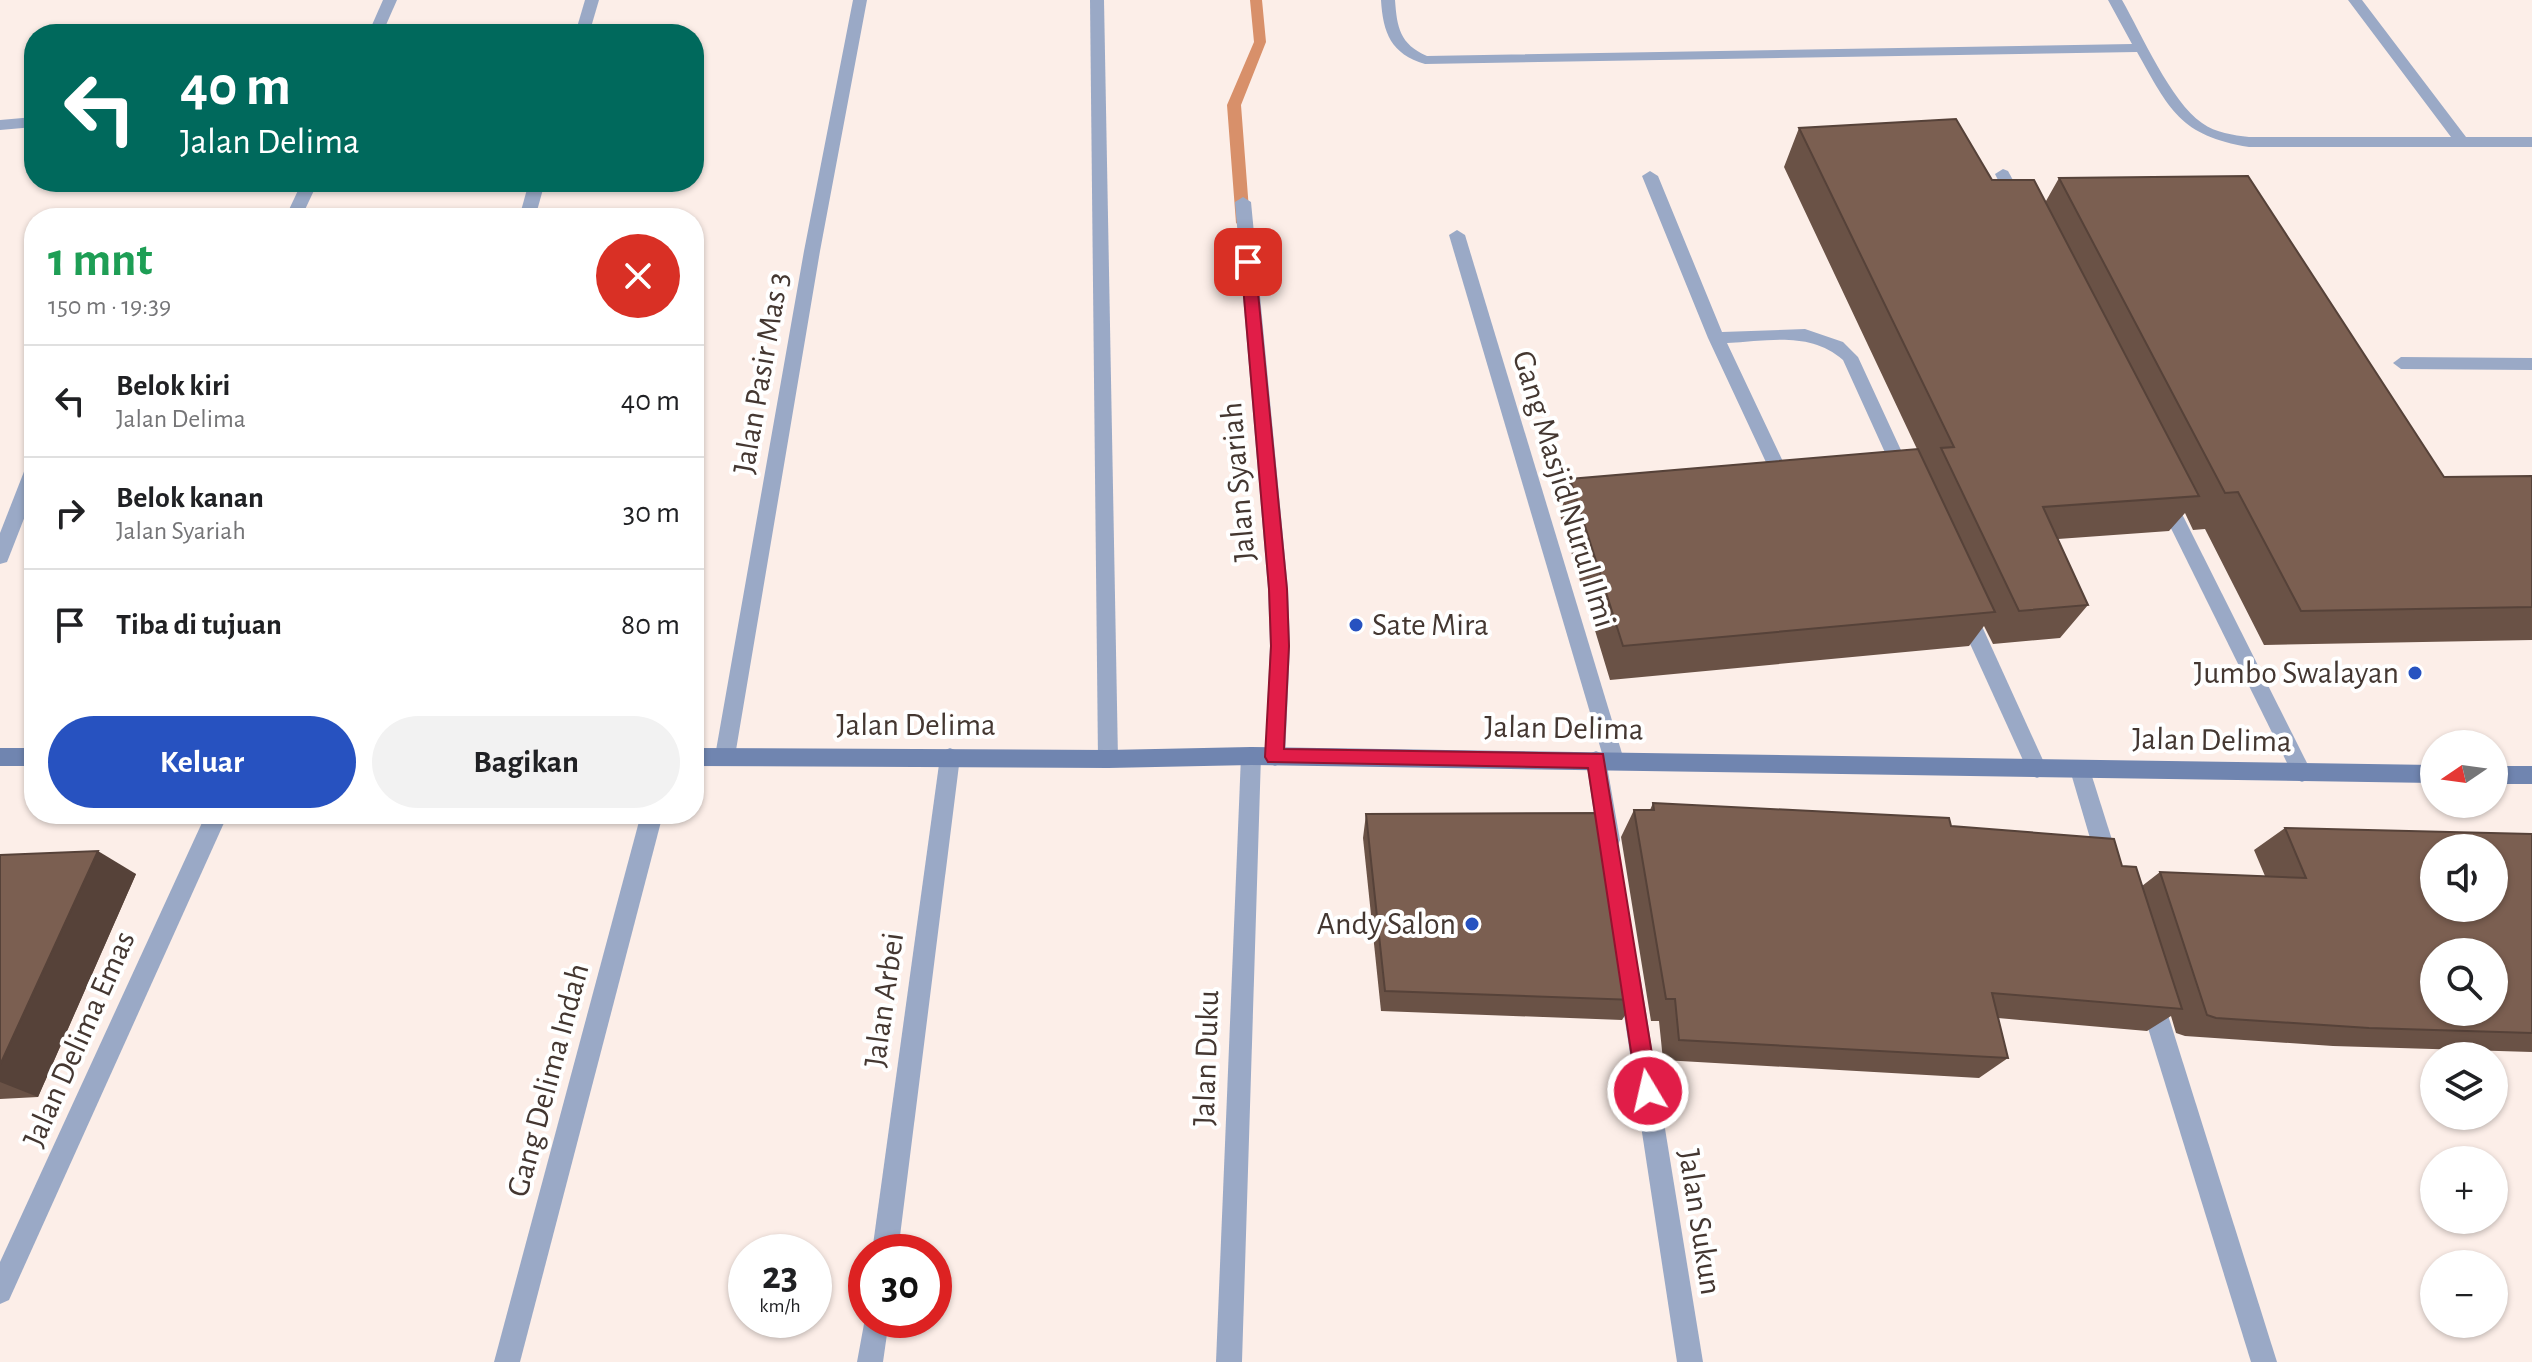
<!DOCTYPE html>
<html lang="id">
<head>
<meta charset="utf-8">
<style>
	:root { --surface:#fff; --page:#f2f2f2; --text:#202124; --muted:#757577; --line:#e0e0e0; --accent:#2752c0 }
	body { margin:0; font-family:"Alegreya Sans",sans-serif; background:var(--page); color:var(--text); height:100vh; display:flex; flex-direction:column; font-size:30px; white-space:nowrap }
	* { box-sizing:border-box; margin:0 }
	p { font-size:26px; color:var(--muted) }
	.icon { flex:none; width:44px; height:44px; fill:none; stroke:currentColor; stroke-width:2; stroke-linecap:round; stroke-linejoin:round }
	.map { position:relative; flex:1; overflow:hidden }
	.panel { position:absolute; left:24px; top:208px; width:680px; height:616px; display:flex; flex-direction:column; background:var(--surface); border-radius:32px; box-shadow:0 2px 6px #0004 }
	.panel>* { flex:none }
	.banner { position:absolute; left:24px; top:24px; width:680px; height:168px; border-radius:32px; box-shadow:0 2px 6px #0004; background:#00695c; color:#fff; overflow:hidden }
	.needle { width:52px; rotate:257deg }
	.fabs { position:absolute; left:2420px; top:730px; display:grid; gap:16px }
	.fabs a { display:grid; place-items:center; width:88px; height:88px; border-radius:50%; background:var(--surface); box-shadow:0 2px 6px #0004; font-size:40px }
	.speed { position:absolute; left:728px; top:1234px; display:flex; gap:16px; font-size:40px; font-weight:700; text-align:center }
	.speed>* { display:grid; place-content:center; width:104px; height:104px; border-radius:50%; background:var(--surface); box-shadow:0 2px 6px #0004; line-height:1 }
	.speed small { font-size:20px; font-weight:400 }
	.speed .limit { border:12px solid #d22; background:#fff; color:#111 }
	.pin { position:absolute; display:grid; place-items:center; width:68px; height:68px; color:#fff; margin:-34px; border-radius:16px; box-shadow:0 4px 12px #0006 }
	.me { position:absolute; width:88px; margin:-44px; rotate:351deg; stroke-linejoin:round; filter:drop-shadow(0 0 6px #0008) }
	.turn { display:flex; align-items:center; gap:28px; height:168px; padding:0 24px; font-size:36px }
	.turn .icon { width:104px; height:104px; stroke-width:2.5 }
	.turn b { display:block; font-size:56px; line-height:68px }
	.round { display:grid; place-items:center; flex:none; width:84px; height:84px; border-radius:42px; background:var(--page) }
	.summary { display:flex; align-items:center; justify-content:space-between; height:136px; padding:0 24px }
	h1 { font-size:48px; font-weight:600; line-height:60px; color:#1e9e55 }
	.primary-button { display:flex; gap:16px; margin-top:auto; padding:16px 24px }
	.primary-button a { flex:1; height:92px; border-radius:48px; background:var(--accent); color:#fff; font-size:32px; font-weight:600; line-height:92px; text-align:center }
	.primary-button a+a { background:var(--page); color:var(--text) }
	ul { padding:0; list-style:none }
	li { display:flex; align-items:center; gap:24px; height:112px; padding:0 24px; border-top:2px solid var(--line) }
	li div { flex:1 }
	li b { display:block; font-size:30px }
	li em { font-style:normal }
	.map>svg:first-child { display:block }
</style>
</head>
<body>
<div class="map">
<svg width="2532" height="1362" viewBox="0 0 2532 1362">
	<rect width="100%" height="100%" fill="#fceee8"/>
	<g fill="none" stroke-linecap="round" stroke-linejoin="round">
		<!-- stream -->
		<polygon fill="#d8906a" fill-rule="evenodd" points="1250,0 1262,0 1266,42 1241,105 1250,223 1243,228 1236,223 1227,105 1254,42"/>
		<!-- lane -->
		<g fill="#9aa9c6" fill-rule="evenodd">
			<polygon points="2003,169 2008,171 2026,204 2023,208 2013,208 2010,204 1995,174"/>
			<polygon points="1457,230 1465,235 1624,760 1621,766 1614,769 1607,766 1604,760 1449,235"/>
			<polygon points="2165,491 2174,498 2309,767 2312,773 2309,779 2302,782 2295,779 2156,498"/>
		</g>
		<!-- street -->
		<g fill="#9aa9c6" fill-rule="evenodd">
			<polygon points="383,0 397,0 382,34 368,34"/>
			<polygon points="585,0 599,0 589,34 575,34"/>
			<polygon points="853,0 867,0 820,251 735,756 732,762 725,765 718,762 715,756 804,251"/>
			<polygon points="1090,0 1104,0 1118,759 1115,765 1108,768 1101,765 1098,759"/>
			<path d="M1381,0H1395C1397,28 1400,44 1427,56L2132,44L2108,0H2122C2141,33 2171,102 2202,123C2216,133 2233,135 2249,137H2451L2348,0H2362L2466,137H2532V147H2249C2180,136 2169,109 2137,52L1425,64C1391,54 1383,33 1381,0Z"/>
			<polygon points="34,117 34,127 0,130 0,120"/>
			<path d="M1650,171L1658,176L1722,332L1805,329L1843,342L1858,357L1912,474L1909,479H1897L1843,360C1810,331 1768,341 1727,343L1786,468L1777,475L1771,473L1708,338L1642,176Z"/>
			<polygon points="302,182 318,182 301,218 285,218"/>
			<polygon points="529,182 545,182 535,218 519,218"/>
			<polygon points="1243,197 1251,202 1288,589 1290,646 1285,757 1282,763 1275,766 1268,763 1265,757 1270,646 1268,589 1235,202"/>
			<polygon points="2401,357 2532,358 2532,370 2401,369 2393,363"/>
			<polygon points="34,462 34,493 9,557 7,562 0,564 0,533 25,469"/>
			<polygon points="1966,605 1973,607 1976,613 2047,769 2044,775 2037,778 2030,775 2027,769 1956,613 1959,607"/>
			<polygon points="1251,747 1258,750 1261,756 1242,1362 1216,1362 1241,756 1244,750"/>
			<polygon points="950,748 957,751 960,757 898,1252 872,1252 940,757 943,751"/>
			<polygon points="1596,751 1603,754 1606,760 1620,840 1617,847 1609,850 1601,847 1598,840 1586,760 1589,754"/>
			<polygon points="2080,761 2087,764 2090,770 2119,862 2116,869 2108,872 2100,869 2097,862 2070,770 2073,764"/>
			<polygon points="206,814 228,814 9,1300 0,1304 0,1262"/>
			<polygon points="641,814 663,814 520,1362 494,1362"/>
			<polygon points="1629,964 1637,967 1640,975 1703,1362 1677,1362 1618,975 1621,967"/>
			<polygon points="2151,988 2159,991 2163,999 2277,1362 2251,1362 2139,999 2143,991"/>
			<polygon points="866,1313 866,1320 889,1320 883,1362 857,1362"/>
		</g>
		<!-- secondary -->
		<g fill="#7085b0" fill-rule="evenodd">
			<polygon points="1251,747 2434,765 2434,783 1251,765 1108,768 694,766 694,748 1108,750"/>
			<rect x="0" y="748" width="34" height="18"/>
			<rect x="2494" y="766" width="38" height="18"/>
		</g>
	</g>
	<!-- wall -->
	<g fill="#6a5246">
		<polygon points="1799,128 1992,180 2046,201 2059,178 2444,477 2532,476 2532,640 2264,645 2205,529 2193,530 2185,513 2169,531 2058,539 2088,605 2060,638 1993,644 1984,626 1969,646 1610,680 1560,515 1570,479 1917,449 1784,167"/>
		<polygon points="1653,803 1951,826 2122,866 2142,886 2160,872 2265,876 2254,850 2285,828 2532,834 2532,1052 2333,1046 2185,1036 2176,1033 2171,1016 2147,1031 1998,1018 2008,1058 1979,1078 1663,1060 1659,1021 1651,1021 1621,837 1634,810 1650,810"/>
		<polygon points="1366,814 1635,1000 1622,1020 1381,1011 1363,838"/>
		<polygon points="0,855 136,874 38,1097 0,1099"/>
	</g>
	<!-- shaded-wall -->
	<polygon fill="#564239" points="98,851 136,874 38,1097 0,1082 0,1065"/>
	<!-- building -->
	<g fill="#7b5f51" stroke="#564239" stroke-width="2" fill-rule="evenodd">
		<polygon points="1956,119 1992,180 2034,180 2199,496 2043,507 2088,605 2019,611 1941,448 1954,447 1799,128"/>
		<polygon points="2248,176 2444,477 2532,476 2532,607 2301,611 2238,492 2225,493 2059,178"/>
		<polygon points="1918,449 1995,612 1623,646 1570,479"/>
		<polygon points="1653,803 1949,818 1951,826 2114,839 2122,866 2136,867 2182,1009 1992,993 2008,1058 1679,1040 1675,999 1666,999 1634,810 1654,810"/>
		<polygon points="1605,813 1635,1000 1385,991 1366,814"/>
		<path d="M2285,828L2532,834V1033L2369,1028L2216,1018L2207,1015L2160,872L2306,878ZM2434,848H2494V908H2434ZM2434,952H2494V1012H2434Z"/>
		<polygon points="98,851 0,1065 0,855"/>
	</g>
	<!-- route -->
	<polygon fill="#e11d48" stroke="#92132f" stroke-width="2" points="1248,257 1255,262 1287,589 1289,646 1284,749 1603,754 1658,1091 1655,1099 1648,1102 1640,1099 1637,1091 1588,768 1268,762 1265,757 1271,646 1269,589 1241,262"/>
	<!-- markers -->
	<g fill="#2752c0" stroke="#fff" stroke-width="3">
		<circle cx="1356" cy="625" r="8"/>
		<circle cx="2415" cy="673" r="8"/>
		<circle cx="1472" cy="924" r="8"/>
	</g>
	<g text-anchor="middle" dominant-baseline="central" stroke-width="8" stroke-linejoin="round" paint-order="stroke">
		<!-- street labels -->
		<g font-size="32" fill="#443731" stroke="#fff">
			<text transform="translate(761 373) rotate(-80)">Jalan Pasir Mas 3</text>
			<text transform="translate(1238 482) rotate(-95)">Jalan Syariah</text>
			<text transform="translate(1564 489) rotate(73)">Gang Masjid Nurul Ilmi</text>
			<text x="916" y="725">Jalan Delima</text>
			<text transform="translate(1564 728) rotate(1)">Jalan Delima</text>
			<text transform="translate(2212 740) rotate(1)">Jalan Delima</text>
			<text transform="translate(884 1000) rotate(-82)">Jalan Arbei</text>
			<text transform="translate(79 1039) rotate(-66)">Jalan Delima Emas</text>
			<text transform="translate(1206 1058) rotate(-88)">Jalan Duku</text>
			<text transform="translate(548 1080) rotate(-75)">Gang Delima Indah</text>
			<text transform="translate(1700 1222) rotate(81)">Jalan Sukun</text>
		</g>
		<!-- poi labels -->
		<g font-size="32" fill="#443731" stroke="#fff" text-anchor="end">
			<text x="1372" y="625" text-anchor="start">Sate Mira</text>
			<text x="2399" y="673">Jumbo Swalayan</text>
			<text x="1456" y="924">Andy Salon</text>
		</g>
	</g>
</svg>
<div class="fabs">
<a><svg class="needle" viewBox="-14 -14 28 28"><path d="M0-13l5 13h-10z" fill="#e53935"/><path d="M0 13l5-13h-10z" fill="#757577"/></svg></a>
<a><svg class="icon" aria-label="sound" viewBox="0 0 24 24"><path d="M4 9h4l5-4v14l-5-4H4zM17 9q2 3 0 6"/></svg></a>
<a><svg class="icon" aria-label="search" viewBox="0 0 24 24"><circle cx="10" cy="10" r="6"/><path d="M15 15l6 6"/></svg></a>
<a><svg class="icon" aria-label="layers" viewBox="0 0 24 24"><path d="M12 4l9 5-9 5-9-5zM3 14l9 5 9-5"/></svg></a>
<a>+</a>
<a>−</a>
</div>
<div class="speed"><div>23<small>km/h</small></div><div class="limit">30</div></div>
<div class="pin" style="left:1248px;top:262px;background:#d93025"><svg class="icon" aria-label="arrive" viewBox="0 0 24 24"><path d="M6 21V4h12l-3 4 3 4H6"/></svg></div>
<svg class="me" style="left:1648px;top:1091px" viewBox="-20 -20 40 40"><circle r="17" fill="#e11d48" stroke="#fff" stroke-width="3"/><path d="M0-11L8 9 0 5-8 9z" fill="#fff"/></svg>
<div class="banner">
<div class="turn"><svg class="icon" aria-label="left" viewBox="0 0 24 24"><path d="M17 20v-9H6M10 6l-5 5 5 5"/></svg><div><b>40 m</b>Jalan Delima</div></div>
</div>
<section class="panel">
<div class="summary"><div><h1>1 mnt</h1><p>150 m · 19:39</p></div><a class="round" style="background:#d93025;color:#fff"><svg class="icon" aria-label="close" viewBox="0 0 24 24"><path d="M6 6l12 12M18 6L6 18"/></svg></a></div>
<ul>
<li><svg class="icon" aria-label="left" viewBox="0 0 24 24"><path d="M17 20v-9H6M10 6l-5 5 5 5"/></svg><div><b>Belok kiri</b><p>Jalan Delima</p></div><em>40 m</em></li>
<li><svg class="icon" aria-label="right" viewBox="0 0 24 24"><path d="M7 20v-9h11M14 6l5 5-5 5"/></svg><div><b>Belok kanan</b><p>Jalan Syariah</p></div><em>30 m</em></li>
<li><svg class="icon" aria-label="arrive" viewBox="0 0 24 24"><path d="M6 21V4h12l-3 4 3 4H6"/></svg><div><b>Tiba di tujuan</b></div><em>80 m</em></li>
</ul>
<div class="primary-button"><a>Keluar</a><a>Bagikan</a></div>
</section>
</div>
</body>
</html>
